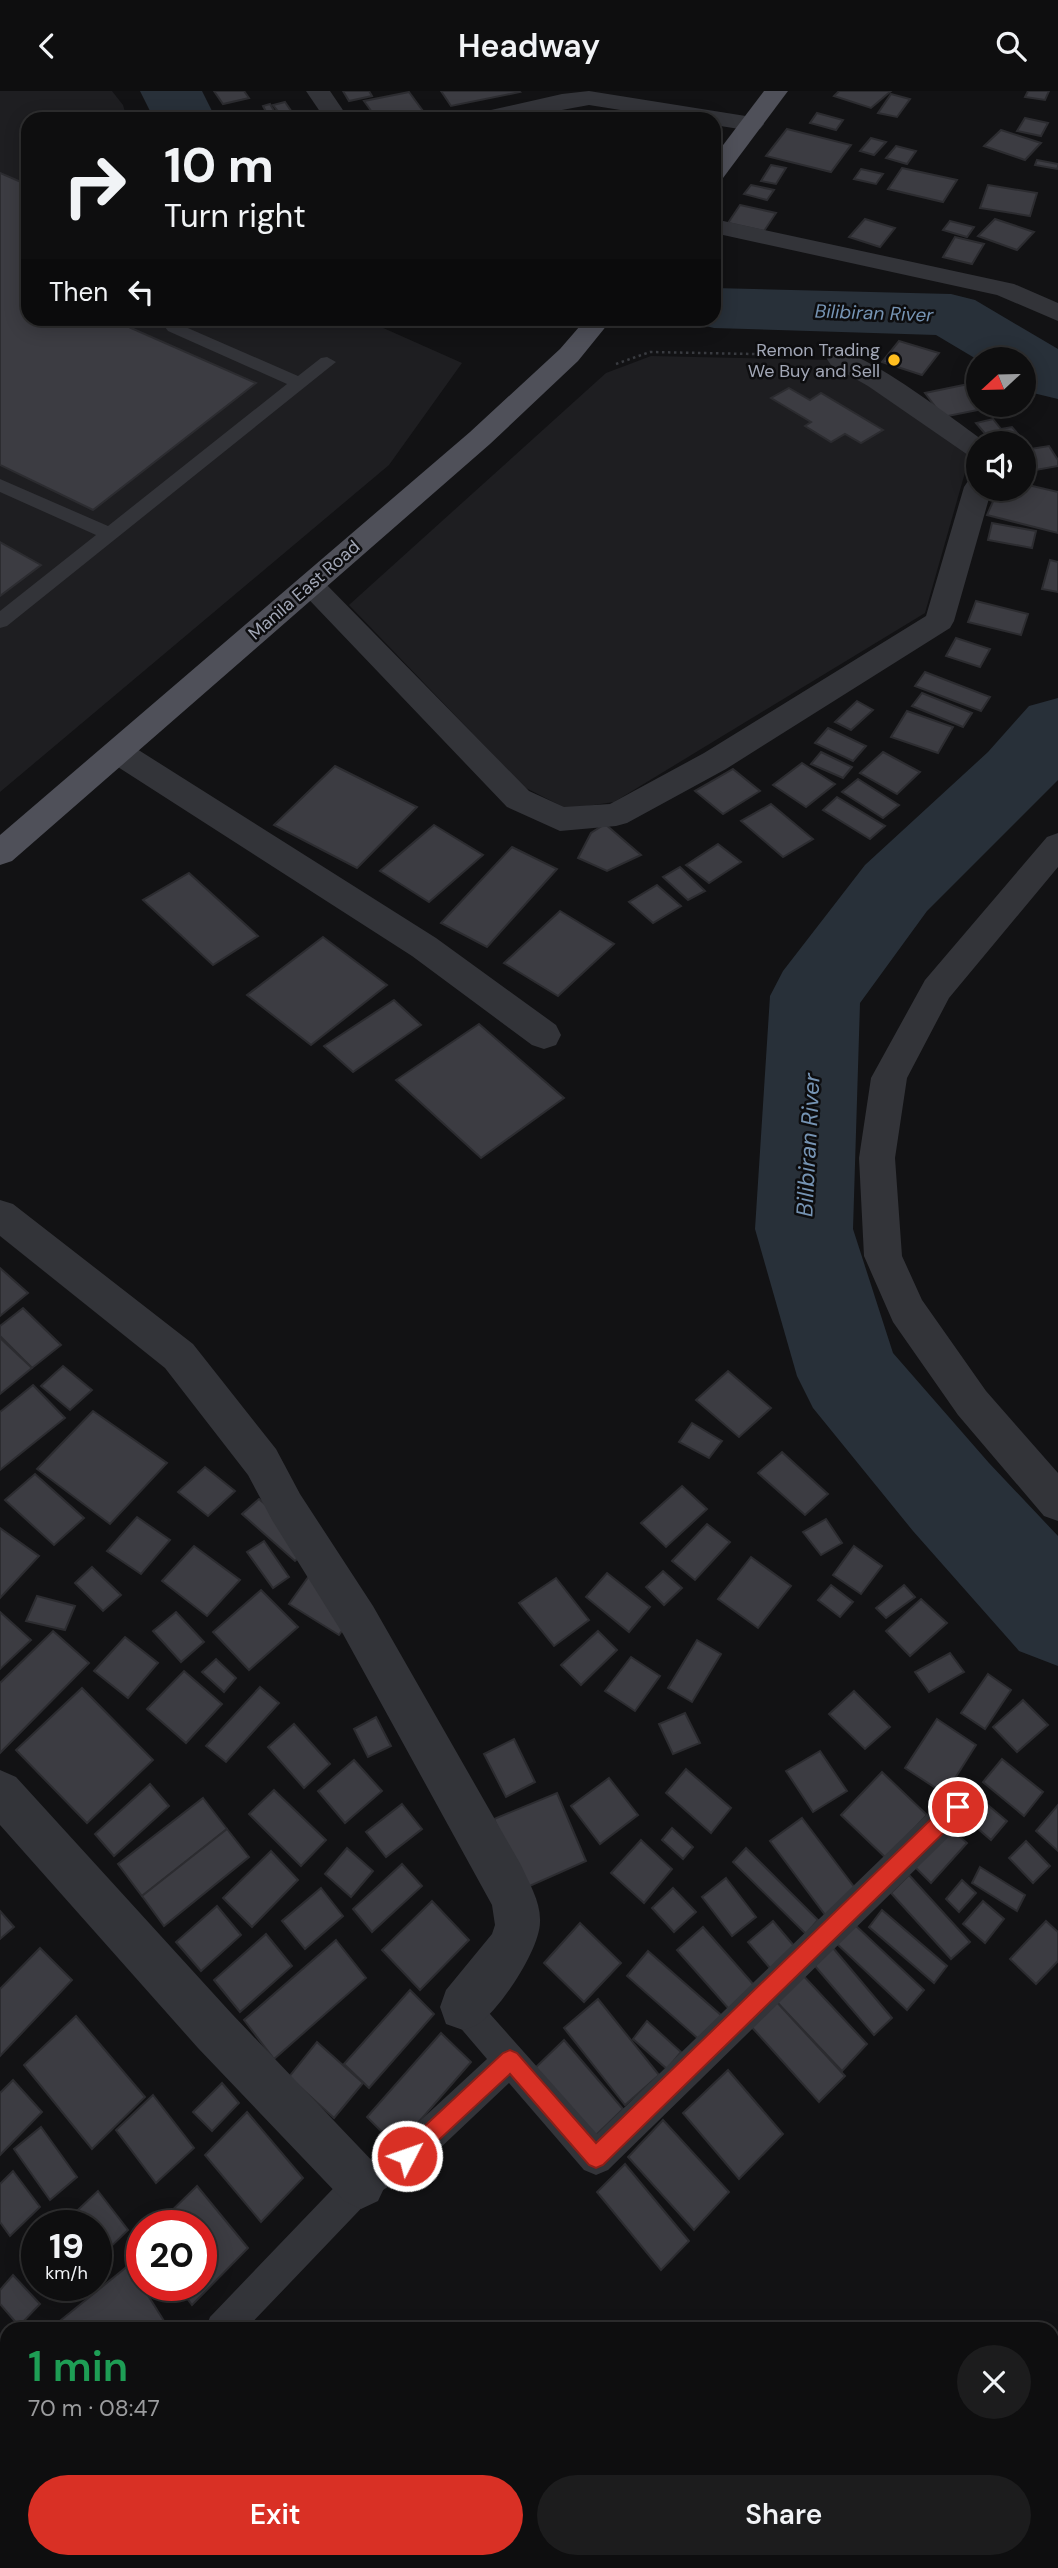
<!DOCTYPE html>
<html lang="en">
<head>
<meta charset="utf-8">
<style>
	:root { --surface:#0e0e0f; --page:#1c1c1d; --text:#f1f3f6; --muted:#9b9c9e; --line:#2e2e2f; --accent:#d93025 }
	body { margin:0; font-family:"DM Sans",sans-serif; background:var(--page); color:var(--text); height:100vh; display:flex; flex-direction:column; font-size:26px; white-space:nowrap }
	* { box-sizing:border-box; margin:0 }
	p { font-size:23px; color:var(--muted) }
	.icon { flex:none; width:38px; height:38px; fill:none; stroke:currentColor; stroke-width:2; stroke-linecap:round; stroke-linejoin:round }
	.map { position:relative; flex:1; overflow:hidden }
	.details { position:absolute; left:0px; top:2231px; width:1059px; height:247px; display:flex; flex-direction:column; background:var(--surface); border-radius:21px 21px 0 0; box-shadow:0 4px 18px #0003,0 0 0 2px var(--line) }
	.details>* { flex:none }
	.guide { position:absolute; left:21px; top:21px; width:700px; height:214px; border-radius:21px; box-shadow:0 4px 18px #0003,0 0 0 2px var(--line); background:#0e0e0f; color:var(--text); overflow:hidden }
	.needle { width:46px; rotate:248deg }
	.fabs { position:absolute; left:966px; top:256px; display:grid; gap:14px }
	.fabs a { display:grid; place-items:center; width:70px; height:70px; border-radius:50%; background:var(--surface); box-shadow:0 4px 18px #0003,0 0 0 2px var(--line); font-size:35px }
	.speed { position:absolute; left:21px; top:2119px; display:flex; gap:14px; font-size:35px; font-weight:700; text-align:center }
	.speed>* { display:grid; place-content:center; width:91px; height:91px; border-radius:50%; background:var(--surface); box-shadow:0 4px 18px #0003,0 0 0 2px var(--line); line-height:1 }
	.speed small { font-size:18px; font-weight:400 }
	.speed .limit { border:10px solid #d22; background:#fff; color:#111 }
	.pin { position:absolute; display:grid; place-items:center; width:60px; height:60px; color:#fff; margin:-30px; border:4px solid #fff; border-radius:50%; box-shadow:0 2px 7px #0007 }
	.me { position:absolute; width:77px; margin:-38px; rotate:49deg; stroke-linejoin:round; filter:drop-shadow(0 0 5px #0008) }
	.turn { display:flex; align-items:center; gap:24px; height:147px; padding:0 28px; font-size:32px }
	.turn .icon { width:91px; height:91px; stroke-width:2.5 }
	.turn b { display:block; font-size:49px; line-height:60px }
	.then { display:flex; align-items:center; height:66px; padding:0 28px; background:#0003; gap:14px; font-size:26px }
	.round { display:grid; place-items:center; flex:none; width:74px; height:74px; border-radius:37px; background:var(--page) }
	.overview { display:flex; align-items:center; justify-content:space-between; height:119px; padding:0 28px }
	h1 { font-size:42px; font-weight:600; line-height:52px; color:#1e9e55 }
	.button { display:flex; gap:14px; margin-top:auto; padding:14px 28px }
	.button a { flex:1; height:80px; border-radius:42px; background:var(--accent); color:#fff; font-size:28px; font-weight:600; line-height:80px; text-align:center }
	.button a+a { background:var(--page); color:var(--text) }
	header { display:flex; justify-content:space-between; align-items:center; height:91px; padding:0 28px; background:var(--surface); font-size:32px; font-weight:600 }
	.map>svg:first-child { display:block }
</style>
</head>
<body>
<header><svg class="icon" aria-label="back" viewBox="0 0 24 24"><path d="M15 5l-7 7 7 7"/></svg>Headway<svg class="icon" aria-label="search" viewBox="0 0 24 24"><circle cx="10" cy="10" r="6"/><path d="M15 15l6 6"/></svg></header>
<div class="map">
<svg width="1058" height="2477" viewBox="0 0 1058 2477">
	<rect width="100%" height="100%" fill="#121214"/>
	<!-- built -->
	<g fill="#1e1e21">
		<polygon points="0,0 112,0 123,14 127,28 28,28 28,228 363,228 462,272 389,374 0,701"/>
		<polygon points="651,265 831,269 970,364 925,522 614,711 567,718 524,696 349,514 606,282"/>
	</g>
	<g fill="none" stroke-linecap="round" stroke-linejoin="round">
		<!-- river -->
		<g fill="#283039" fill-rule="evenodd">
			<polygon points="140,0 202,0 216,28 154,28"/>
			<polygon points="714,197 951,203 975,209 1058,258 1058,308 1033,302 1024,296 1024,268 978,269 936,244 714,237 690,231 687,228 714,228"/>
			<polygon points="1058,607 1058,689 927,820 860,912 853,1138 893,1262 989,1372 1058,1445 1058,1575 1019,1560 913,1440 813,1317 797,1285 755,1138 770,905 783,880 865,774 988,661 1029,615"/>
		</g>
	</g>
	<!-- building -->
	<g fill="#3c3c42" stroke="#2c2c30" stroke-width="2">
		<polygon points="214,0 244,0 249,7 223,13"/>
		<polygon points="343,0 369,0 372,5 349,10"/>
		<polygon points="441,0 519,0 520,1 451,15"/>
		<polygon points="839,0 891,0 871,17 834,5"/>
		<polygon points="1028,0 1049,0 1045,9 1025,6"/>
		<polygon points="409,1 423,20 377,28 364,10"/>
		<polygon points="891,3 910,8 897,26 878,22"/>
		<polygon points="285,11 296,27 284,28 273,14"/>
		<polygon points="270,13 279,28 270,28 263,15"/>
		<polygon points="817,22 843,29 836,39 810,32"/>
		<polygon points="1025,27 1048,32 1041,45 1017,40"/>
		<polygon points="787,38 851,54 831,81 766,65"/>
		<polygon points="1001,39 1041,52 1025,69 984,55"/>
		<polygon points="871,47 886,51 874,64 860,60"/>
		<polygon points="896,55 916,60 907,73 886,67"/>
		<polygon points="1037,69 1058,73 1058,76 1057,78 1035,74"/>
		<polygon points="771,74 786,77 776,93 761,90"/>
		<polygon points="902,77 957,89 943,111 888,98"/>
		<polygon points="861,78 883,83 876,93 854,88"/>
		<polygon points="0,82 28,94 28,228 144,228 131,237 256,292 93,419 0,374"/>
		<polygon points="751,94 774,99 767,109 744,103"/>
		<polygon points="988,94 1037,102 1030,125 980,117"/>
		<polygon points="740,114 776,122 764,140 728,132"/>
		<polygon points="865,128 895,137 880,156 849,146"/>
		<polygon points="995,128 1034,141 1017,159 978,145"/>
		<polygon points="950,130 974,136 967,146 943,139"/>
		<polygon points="955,146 984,153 972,173 943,166"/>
		<polygon points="899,250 939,262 922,284 882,271"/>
		<polygon points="978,291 978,313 1003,314 943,326 925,302"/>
		<polygon points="789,297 810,309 821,302 883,339 861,352 845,343 831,351 805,335 811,331 771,307"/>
		<polygon points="993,328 1001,338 1012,336 1024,350 993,352 976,332"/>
		<polygon points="1049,355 1058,369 1058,375 1036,379 1024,359"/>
		<polygon points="1024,393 1058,401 1058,442 987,424 999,397 1024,397"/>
		<polygon points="992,432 1036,440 1032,457 988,449"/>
		<polygon points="0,451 41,474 0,505"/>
		<polygon points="1050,469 1058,471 1058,501 1042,498"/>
		<polygon points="976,510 1028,523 1021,544 968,531"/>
		<polygon points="956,547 990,558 980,576 946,565"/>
		<polygon points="925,581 990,606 981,620 915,595"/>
		<polygon points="922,602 972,622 963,636 912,615"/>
		<polygon points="857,610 873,619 851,639 835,631"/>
		<polygon points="907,620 953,636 938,662 891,646"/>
		<polygon points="828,637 866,655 853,670 815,652"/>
		<polygon points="821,661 852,676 843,687 811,673"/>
		<polygon points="883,661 920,681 897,703 860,682"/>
		<polygon points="802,672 835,693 806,716 773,694"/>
		<polygon points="335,675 417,716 357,777 274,734"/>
		<polygon points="733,678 760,700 723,723 695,700"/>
		<polygon points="858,688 899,714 883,727 842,701"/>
		<polygon points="837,706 885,735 870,748 823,719"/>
		<polygon points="771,713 813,748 783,766 741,730"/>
		<polygon points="605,733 641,764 607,780 578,767 591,742"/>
		<polygon points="434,734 483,764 429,811 380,780"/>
		<polygon points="718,753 741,771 709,792 686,774"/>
		<polygon points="512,756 557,778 487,856 441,832"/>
		<polygon points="680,776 705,800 688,809 663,786"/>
		<polygon points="189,782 258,845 213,874 143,809"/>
		<polygon points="657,794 681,815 653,832 629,811"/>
		<polygon points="560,820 614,853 558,905 504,872"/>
		<polygon points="323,846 387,894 311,954 247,904"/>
		<polygon points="394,909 421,934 353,981 324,955"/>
		<polygon points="479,933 564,1007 481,1067 396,989"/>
		<polygon points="0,1177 28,1202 0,1225"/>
		<polygon points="23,1217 61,1254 32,1277 0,1245 0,1235"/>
		<polygon points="0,1247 32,1277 0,1303"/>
		<polygon points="63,1275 92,1299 70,1319 41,1295"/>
		<polygon points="728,1280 771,1317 739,1346 696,1309"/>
		<polygon points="33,1294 65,1327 0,1379 0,1321"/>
		<polygon points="93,1320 167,1372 110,1433 37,1378"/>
		<polygon points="692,1332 722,1350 709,1367 679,1351"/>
		<polygon points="782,1361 828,1403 805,1424 758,1382"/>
		<polygon points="205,1376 235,1400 208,1425 178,1401"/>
		<polygon points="35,1383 84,1427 54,1454 5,1409"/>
		<polygon points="682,1395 707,1418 666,1456 641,1432"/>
		<polygon points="259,1408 312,1454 295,1470 242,1423"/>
		<polygon points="137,1426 170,1449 141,1483 107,1460"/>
		<polygon points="826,1428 842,1452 821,1464 803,1441"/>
		<polygon points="707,1433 730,1451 695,1489 672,1470"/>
		<polygon points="0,1437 39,1465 0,1507"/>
		<polygon points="264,1450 289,1486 273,1497 247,1461"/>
		<polygon points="194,1455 240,1489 207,1525 162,1490"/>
		<polygon points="854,1455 882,1475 861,1503 833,1484"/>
		<polygon points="751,1466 791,1495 758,1537 718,1508"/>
		<polygon points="92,1476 121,1504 103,1520 75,1492"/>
		<polygon points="314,1478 364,1508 339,1544 289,1513"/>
		<polygon points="663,1480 682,1497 664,1514 646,1496"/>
		<polygon points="607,1482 650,1516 629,1541 586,1506"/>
		<polygon points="556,1487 589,1529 554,1555 519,1512"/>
		<polygon points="831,1494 853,1511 840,1526 818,1509"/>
		<polygon points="904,1494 915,1506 886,1527 876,1517"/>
		<polygon points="261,1499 298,1536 249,1579 213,1541"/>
		<polygon points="37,1505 75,1515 65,1539 26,1530"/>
		<polygon points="921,1508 947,1532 910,1565 886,1540"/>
		<polygon points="0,1521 31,1549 0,1578"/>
		<polygon points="176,1521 204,1551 181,1571 153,1540"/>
		<polygon points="53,1540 89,1572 0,1662 0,1592"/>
		<polygon points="598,1540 617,1559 581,1594 561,1574"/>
		<polygon points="125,1546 158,1572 128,1607 94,1580"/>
		<polygon points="697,1549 721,1563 692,1611 668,1597"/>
		<polygon points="950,1562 964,1581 929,1601 915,1581"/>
		<polygon points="631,1566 660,1585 635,1620 605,1600"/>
		<polygon points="216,1568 236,1587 224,1601 202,1581"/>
		<polygon points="184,1580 222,1613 186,1652 147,1618"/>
		<polygon points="988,1583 1011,1599 985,1638 961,1622"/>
		<polygon points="260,1596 279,1612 226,1671 206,1655"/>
		<polygon points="82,1597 153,1669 87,1732 16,1659"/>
		<polygon points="854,1600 890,1636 865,1658 829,1623"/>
		<polygon points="1023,1609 1048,1634 1017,1661 993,1636"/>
		<polygon points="685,1622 700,1652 673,1663 659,1633"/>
		<polygon points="376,1626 391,1655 368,1666 354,1638"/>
		<polygon points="937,1628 976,1654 945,1703 905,1677"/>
		<polygon points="294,1633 330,1673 304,1697 268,1656"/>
		<polygon points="514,1648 535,1691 506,1706 484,1663"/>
		<polygon points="820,1660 847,1700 813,1721 786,1680"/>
		<polygon points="1002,1668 1043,1701 1024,1725 983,1691"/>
		<polygon points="354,1669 382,1700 345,1732 318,1700"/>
		<polygon points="686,1678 731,1717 711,1742 666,1702"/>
		<polygon points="882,1681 927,1724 886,1767 841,1724"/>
		<polygon points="609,1687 638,1724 600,1753 571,1715"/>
		<polygon points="150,1693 169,1715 114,1765 95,1743"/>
		<polygon points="274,1699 326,1749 301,1775 249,1723"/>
		<polygon points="557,1702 586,1770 523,1798 494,1728"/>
		<polygon points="203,1707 227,1738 142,1805 118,1773"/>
		<polygon points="983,1710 1007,1730 991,1749 968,1729"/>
		<polygon points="402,1713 422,1738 386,1766 366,1741"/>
		<polygon points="1058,1714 1058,1760 1036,1740"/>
		<polygon points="802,1727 858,1801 826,1825 770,1750"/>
		<polygon points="672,1737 693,1756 683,1768 662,1749"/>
		<polygon points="227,1738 249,1766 164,1835 142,1805"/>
		<polygon points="951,1738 967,1752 931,1792 915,1776"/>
		<polygon points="641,1749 672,1778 644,1812 611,1782"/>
		<polygon points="1026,1750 1050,1775 1033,1792 1009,1767"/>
		<polygon points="347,1757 373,1780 351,1806 325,1783"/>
		<polygon points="746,1757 818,1829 806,1843 733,1771"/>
		<polygon points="271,1760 298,1789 252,1836 223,1807"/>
		<polygon points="402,1773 422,1795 372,1841 353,1818"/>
		<polygon points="980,1776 1025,1804 1017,1820 972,1792"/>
		<polygon points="909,1784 970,1851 951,1868 891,1802"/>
		<polygon points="726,1787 756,1826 732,1845 702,1806"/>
		<polygon points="962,1789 976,1802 959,1821 946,1808"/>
		<polygon points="321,1797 343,1825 305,1858 282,1830"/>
		<polygon points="673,1797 696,1821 674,1841 652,1817"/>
		<polygon points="432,1810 469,1849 420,1899 382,1859"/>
		<polygon points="983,1810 1004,1828 985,1852 963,1833"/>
		<polygon points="217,1815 241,1844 201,1880 176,1851"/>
		<polygon points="882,1819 947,1875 934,1892 869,1836"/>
		<polygon points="0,1820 14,1836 0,1848"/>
		<polygon points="773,1830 800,1862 775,1883 748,1851"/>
		<polygon points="1046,1830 1058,1841 1058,1870 1036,1893 1010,1868"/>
		<polygon points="580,1832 621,1872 584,1911 544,1872"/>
		<polygon points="854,1833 924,1899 907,1919 836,1852"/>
		<polygon points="703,1836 761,1902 736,1926 677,1859"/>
		<polygon points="266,1843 292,1875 240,1921 214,1889"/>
		<polygon points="336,1849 366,1887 274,1968 244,1929"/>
		<polygon points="828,1851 892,1927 874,1944 809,1868"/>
		<polygon points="40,1857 72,1889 0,1965 0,1898"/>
		<polygon points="648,1860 722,1925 702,1951 627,1885"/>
		<polygon points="799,1880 867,1953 842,1980 773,1907"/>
		<polygon points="410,1899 434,1923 369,1997 344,1973"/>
		<polygon points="773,1907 845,1985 819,2011 748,1932"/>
		<polygon points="598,1908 659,1984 625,2014 564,1937"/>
		<polygon points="76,1925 145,2006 92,2058 24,1974"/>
		<polygon points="647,1930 681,1961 667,1978 633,1948"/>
		<polygon points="441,1942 471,1971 397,2056 367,2026"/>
		<polygon points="564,1949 623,2018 593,2047 534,1978"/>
		<polygon points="317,1951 363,1992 334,2027 289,1986"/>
		<polygon points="728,1979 783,2043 739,2088 683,2022"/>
		<polygon points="13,1989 42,2021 0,2064 0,2002"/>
		<polygon points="222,1992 239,2012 212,2040 193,2021"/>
		<polygon points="153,2004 194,2057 156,2092 116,2039"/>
		<polygon points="247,2021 303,2087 261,2131 205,2064"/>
		<polygon points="663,2029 729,2101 694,2139 628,2066"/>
		<polygon points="41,2036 77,2086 50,2109 14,2058"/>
		<polygon points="625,2073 689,2150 661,2179 597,2101"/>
		<polygon points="13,2080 40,2116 10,2145 0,2131 0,2093"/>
		<polygon points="197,2095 248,2157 192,2214 177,2194 201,2194 201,2135 156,2135"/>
		<polygon points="98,2100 128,2139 96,2170 96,2135 61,2135"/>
		<polygon points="37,2156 37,2184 25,2164"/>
		<polygon points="129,2174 169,2238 50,2238"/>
		<polygon points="13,2184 40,2213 19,2235 0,2213 0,2199"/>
		<polygon points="43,2194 68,2194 50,2208"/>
		<polygon points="7,2261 7,2302 0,2308 0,2266"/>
		<polygon points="7,2334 7,2392 0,2384 0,2342"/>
	</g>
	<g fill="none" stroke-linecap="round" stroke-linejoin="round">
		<!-- path -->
		<polyline stroke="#393b40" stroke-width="2.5" stroke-dasharray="2.5 3.5" stroke-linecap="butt" points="616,273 650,261 804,264"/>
		<!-- lane -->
		<g fill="#333439" fill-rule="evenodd">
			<polygon points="174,231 298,285 321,267 327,266 336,271 7,535 0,537 0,520 96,444 0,401 0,388 108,435 287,293 168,240 165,236"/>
			<polygon points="958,1700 969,1704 973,1715 969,1726 608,2079 596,2084 584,2079 509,1992 419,2077 373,2105 246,2238 205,2238 210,2226 349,2081 395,2053 487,1968 452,1927 447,1916 452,1905 463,1900 474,1905 597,2043 947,1704"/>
			<polygon points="7,2444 7,2471 22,2471 18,2477 0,2477 0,2447"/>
		</g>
		<!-- street -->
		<g fill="#333439" fill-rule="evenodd">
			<polygon points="306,0 330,0 349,28 325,28"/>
			<polygon points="589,0 752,26 760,28 764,33 760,38 752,40 714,34 714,28 677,28 589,14 513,28 470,28 474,23 482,21 562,3"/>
			<polygon points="714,128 1014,193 1058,212 1058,230 997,204 714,142"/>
			<path d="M840,260C880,270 951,327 987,352H978V366L968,364L868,295L831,274L827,268L831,262Z"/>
			<polygon points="978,387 978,397 992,397 954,530 950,537 726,678 627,732 616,735 560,740 507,716 295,494 300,487 310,484 320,487 529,700 564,716 610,713 704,662 926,525 964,396 968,390"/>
			<polygon points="118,650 129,653 436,847 556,934 561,944 556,954 544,958 532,954 412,865 107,669 102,661 107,653"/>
			<polygon points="1058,742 1058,776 949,907 907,987 895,1067 902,1165 922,1209 986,1300 1058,1382 1058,1430 1044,1425 958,1324 893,1231 864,1165 859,1067 871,987 925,889 1047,746"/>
			<path d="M0,1109L13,1113L193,1253L276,1358L300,1403L373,1515L521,1774C529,1792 541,1811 540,1831C540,1858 500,1919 478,1933C474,1936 468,1937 463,1939L446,1933L440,1916L446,1899L492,1843L495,1834L492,1814L343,1543L272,1429L248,1384L165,1277L0,1145Z"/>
			<polygon points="0,1679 16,1686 232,1923 378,2076 386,2093 378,2110 361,2118 344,2110 198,1957 0,1734"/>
		</g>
		<!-- primary -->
		<g fill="#4f5059" fill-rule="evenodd">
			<polygon points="764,0 788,0 723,87 714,89 714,66"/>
			<polygon points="586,228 612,228 578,270 490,353 12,770 0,774 0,744 470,341 560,258"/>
		</g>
	</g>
	<!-- route -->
	<polygon fill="#d93025" stroke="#8d1f18" stroke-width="2" points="958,1706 964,1709 967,1716 964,1722 603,2074 596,2077 589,2074 510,1983 414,2072 407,2075 400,2072 397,2065 400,2058 503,1962 510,1959 517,1962 596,2052 951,1709"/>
	<!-- markers -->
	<circle fill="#ffbe1f" stroke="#0d0d0f" stroke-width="2.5" cx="894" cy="269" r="7"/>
	<g text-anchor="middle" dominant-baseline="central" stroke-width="5" stroke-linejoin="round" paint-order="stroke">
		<!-- far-poi labels -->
		<g font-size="18" fill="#a2a7b6" stroke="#0d0d0f" text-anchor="end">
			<text x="880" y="259">Remon Trading<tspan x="880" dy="21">We Buy and Sell</tspan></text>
		</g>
		<!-- far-street labels -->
		<g font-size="18" fill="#a2a7b6" stroke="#0d0d0f">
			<text transform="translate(304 499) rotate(-41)">Manila East Road</text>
		</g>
		<!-- far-water labels -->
		<g font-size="19" font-style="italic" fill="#7694b4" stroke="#0d0d0f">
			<text transform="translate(874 222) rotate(2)">Bilibiran River</text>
		</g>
		<!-- water labels -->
		<g font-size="23" font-style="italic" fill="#7694b4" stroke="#0d0d0f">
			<text transform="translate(808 1054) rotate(-87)">Bilibiran River</text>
		</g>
	</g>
</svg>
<div class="fabs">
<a><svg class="needle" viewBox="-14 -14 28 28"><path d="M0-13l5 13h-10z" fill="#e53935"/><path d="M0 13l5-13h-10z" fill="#9b9c9e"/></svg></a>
<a><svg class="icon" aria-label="sound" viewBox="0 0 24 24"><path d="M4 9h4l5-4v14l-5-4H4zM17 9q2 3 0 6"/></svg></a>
</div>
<div class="speed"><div>19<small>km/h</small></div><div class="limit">20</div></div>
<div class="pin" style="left:958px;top:1716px;background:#d93025"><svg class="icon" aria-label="arrive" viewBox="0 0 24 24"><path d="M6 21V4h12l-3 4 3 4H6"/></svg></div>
<svg class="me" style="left:407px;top:2065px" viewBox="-20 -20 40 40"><circle r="17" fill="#d93025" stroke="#fff" stroke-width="3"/><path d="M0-11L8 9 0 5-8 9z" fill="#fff"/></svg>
<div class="guide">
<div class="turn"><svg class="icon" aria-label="right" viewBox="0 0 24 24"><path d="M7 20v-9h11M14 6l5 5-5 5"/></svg><div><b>10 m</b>Turn right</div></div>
<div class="then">Then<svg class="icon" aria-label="left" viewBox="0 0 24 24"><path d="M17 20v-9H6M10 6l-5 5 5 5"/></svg></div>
</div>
<section class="details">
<div class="overview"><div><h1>1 min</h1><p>70 m · 08:47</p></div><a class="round"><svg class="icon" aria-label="close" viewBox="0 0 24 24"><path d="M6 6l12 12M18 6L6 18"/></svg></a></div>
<div class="button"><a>Exit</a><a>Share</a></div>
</section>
</div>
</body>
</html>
